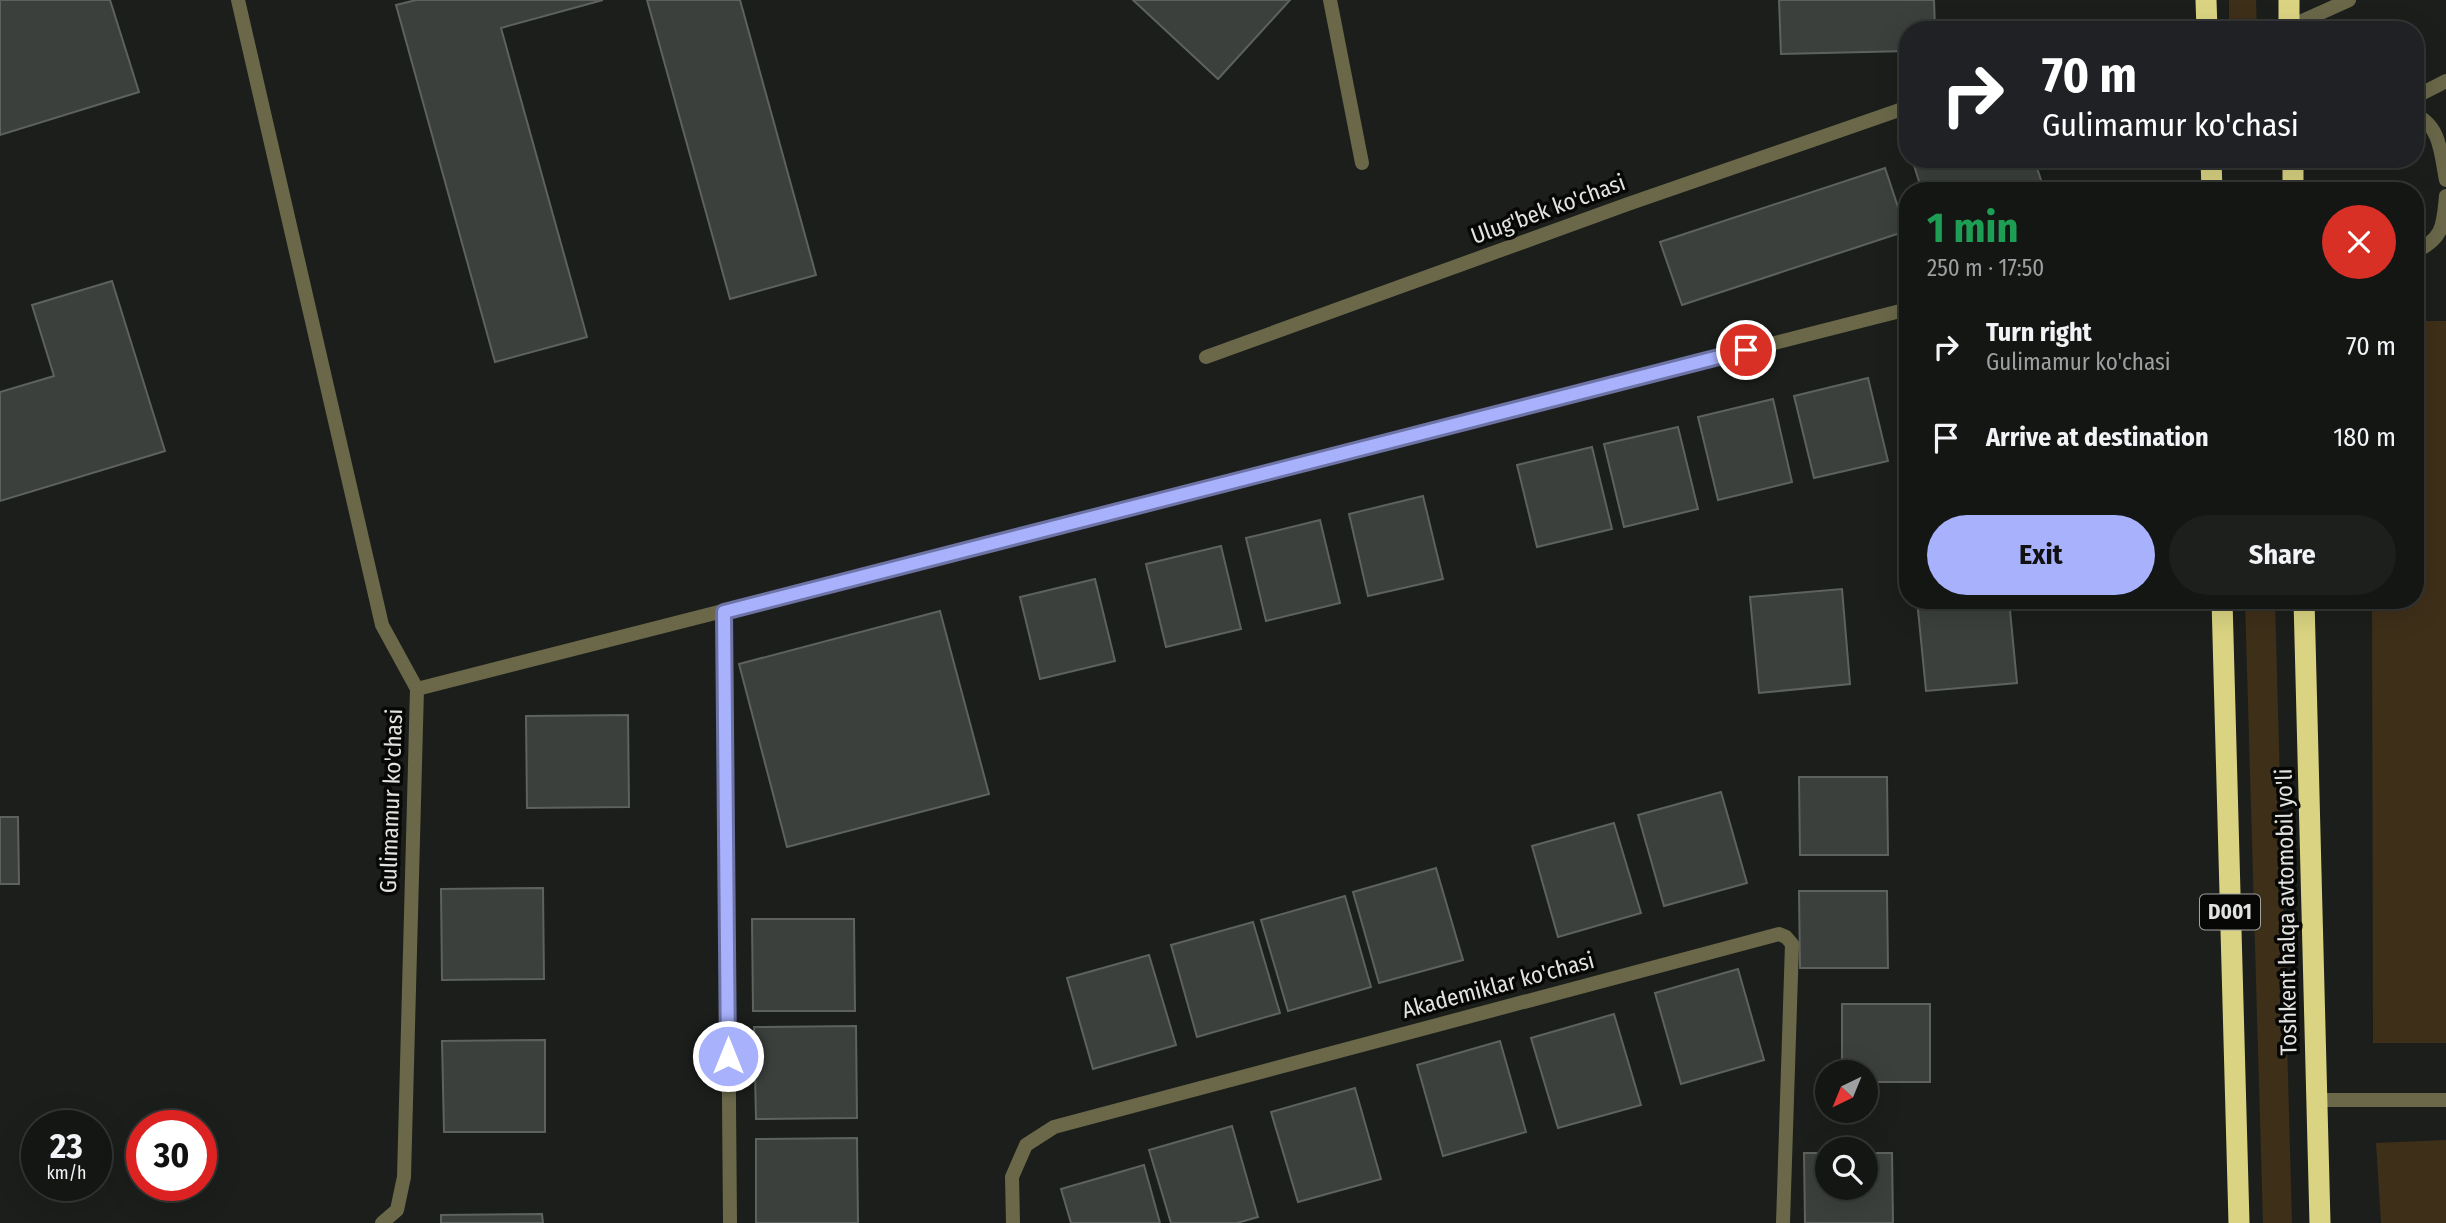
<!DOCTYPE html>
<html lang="en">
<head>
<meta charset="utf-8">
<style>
	:root { --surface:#141614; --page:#1d1f1d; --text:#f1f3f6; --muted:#9d9fa0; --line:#333534; --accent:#a7b1fc }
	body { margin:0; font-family:"Fira Sans Condensed",sans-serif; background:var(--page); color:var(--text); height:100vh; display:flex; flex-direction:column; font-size:26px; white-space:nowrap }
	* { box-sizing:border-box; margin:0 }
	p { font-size:23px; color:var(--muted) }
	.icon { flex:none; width:38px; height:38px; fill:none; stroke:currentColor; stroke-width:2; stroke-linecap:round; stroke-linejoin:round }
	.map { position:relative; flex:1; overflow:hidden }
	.side { position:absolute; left:1899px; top:182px; width:525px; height:427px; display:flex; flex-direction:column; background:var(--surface); border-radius:28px; box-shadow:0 7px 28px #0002,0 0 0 2px var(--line) }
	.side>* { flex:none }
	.top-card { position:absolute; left:1899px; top:21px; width:525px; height:147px; border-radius:28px; box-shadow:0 7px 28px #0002,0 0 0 2px var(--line); background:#202124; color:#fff; overflow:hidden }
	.needle { width:46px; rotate:223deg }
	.controls { position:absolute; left:1815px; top:1060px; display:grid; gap:14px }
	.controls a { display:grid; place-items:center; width:63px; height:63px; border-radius:50%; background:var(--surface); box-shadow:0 7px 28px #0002,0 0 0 2px var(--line); font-size:35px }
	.speed { position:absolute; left:21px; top:1110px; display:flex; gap:14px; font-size:35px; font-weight:700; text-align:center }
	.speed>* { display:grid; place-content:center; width:91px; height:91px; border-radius:50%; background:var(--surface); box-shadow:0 7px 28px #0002,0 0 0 2px var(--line); line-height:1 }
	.speed small { font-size:18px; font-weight:400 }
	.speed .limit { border:10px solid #d22; background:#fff; color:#111 }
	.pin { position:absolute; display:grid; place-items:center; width:60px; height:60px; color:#fff; margin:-30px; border:4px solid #fff; border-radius:50%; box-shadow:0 2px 7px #0007 }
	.me { position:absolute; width:77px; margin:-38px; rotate:0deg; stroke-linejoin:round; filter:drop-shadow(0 0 5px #0008) }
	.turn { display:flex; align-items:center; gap:24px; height:147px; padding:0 28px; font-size:32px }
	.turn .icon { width:91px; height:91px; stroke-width:2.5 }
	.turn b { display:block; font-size:49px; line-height:60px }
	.round { display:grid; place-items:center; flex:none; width:74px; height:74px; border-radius:37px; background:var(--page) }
	.summary { display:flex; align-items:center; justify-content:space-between; height:119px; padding:0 28px }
	h1 { font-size:42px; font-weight:700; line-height:52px; color:#1e9e55 }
	.button { display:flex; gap:14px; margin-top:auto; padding:14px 28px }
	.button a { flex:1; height:80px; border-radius:42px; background:var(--accent); color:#111; font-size:28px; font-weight:700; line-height:80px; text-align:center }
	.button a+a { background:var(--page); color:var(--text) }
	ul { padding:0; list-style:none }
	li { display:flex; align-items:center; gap:21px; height:91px; padding:0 28px }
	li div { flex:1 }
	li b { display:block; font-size:26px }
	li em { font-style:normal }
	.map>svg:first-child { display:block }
</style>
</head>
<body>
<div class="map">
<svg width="2446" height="1223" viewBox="0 0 2446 1223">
	<rect width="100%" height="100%" fill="#1b1e1a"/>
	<!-- green -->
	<g fill="#3e2f19">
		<polygon points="2229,0 2256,0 2257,30 2229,30"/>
		<polygon points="2415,321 2446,321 2446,1043 2373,1043 2372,600 2415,600"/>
		<polygon points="2245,600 2275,600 2292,1223 2263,1223"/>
		<polygon points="2446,1140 2446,1223 2381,1223 2376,1143"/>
	</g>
	<!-- building -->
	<g fill="#3b403d" stroke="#5d625f" stroke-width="2">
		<polygon points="0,0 110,0 139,92 0,135"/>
		<polygon points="416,0 603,0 501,28 587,337 495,362 396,5"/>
		<polygon points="647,0 740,0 816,275 730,299"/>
		<polygon points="1133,0 1290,0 1218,79"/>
		<polygon points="1779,0 1934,0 1935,30 1908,30 1908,51 1781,54"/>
		<polygon points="1912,159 2034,159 2042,183 2019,191 1922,191"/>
		<polygon points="1885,168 1906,231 1682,305 1660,242"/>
		<polygon points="112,281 165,451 0,501 0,392 54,376 32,305"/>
		<polygon points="1868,378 1888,461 1814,478 1794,396"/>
		<polygon points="1773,399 1792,482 1718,500 1698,417"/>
		<polygon points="1678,427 1698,509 1624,527 1604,444"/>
		<polygon points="1592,447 1612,529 1537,547 1517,465"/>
		<polygon points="1423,496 1443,579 1368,596 1349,514"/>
		<polygon points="1320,520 1340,603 1266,621 1246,538"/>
		<polygon points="1221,546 1241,629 1166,647 1146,564"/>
		<polygon points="1095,579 1115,661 1040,679 1020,597"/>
		<polygon points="1842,589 1850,684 1759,693 1750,597"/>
		<polygon points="1917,600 2009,600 2017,683 1926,691"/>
		<polygon points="940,611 989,794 787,847 739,664"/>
		<polygon points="628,715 629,807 527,808 526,716"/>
		<polygon points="1799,777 1887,777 1888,855 1800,855"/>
		<polygon points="1721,792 1747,883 1664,906 1638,815"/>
		<polygon points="0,817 18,817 19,884 0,884"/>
		<polygon points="1614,823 1641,913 1558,937 1532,846"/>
		<polygon points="1436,868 1463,960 1379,983 1353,892"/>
		<polygon points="543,888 544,979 442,980 441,889"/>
		<polygon points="1799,891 1887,891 1888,968 1800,968"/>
		<polygon points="1345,896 1371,987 1288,1011 1261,920"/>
		<polygon points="752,919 854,919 855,1011 753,1011"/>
		<polygon points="1253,922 1280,1013 1197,1037 1171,945"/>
		<polygon points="1149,955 1176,1045 1093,1069 1067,978"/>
		<polygon points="1738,969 1764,1060 1681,1084 1655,993"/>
		<polygon points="1842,1004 1930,1004 1930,1082 1866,1082 1866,1073 1842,1073"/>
		<polygon points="1614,1014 1641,1105 1558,1128 1531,1038"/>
		<polygon points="856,1026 857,1118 756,1119 754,1027"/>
		<polygon points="545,1040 545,1132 444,1132 442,1041"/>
		<polygon points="1500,1041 1526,1132 1443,1156 1417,1065"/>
		<polygon points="1355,1088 1381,1179 1298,1202 1271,1112"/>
		<polygon points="1232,1126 1258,1217 1237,1223 1171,1223 1149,1150"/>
		<polygon points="857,1138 858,1223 756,1223 756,1139"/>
		<polygon points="1804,1153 1827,1153 1827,1188 1866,1188 1866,1153 1892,1153 1893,1223 1805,1223"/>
		<polygon points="1144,1165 1160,1223 1071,1223 1061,1189"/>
		<polygon points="542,1214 543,1223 441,1223 441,1215"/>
	</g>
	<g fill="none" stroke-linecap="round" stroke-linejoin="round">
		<!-- lane -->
		<g stroke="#6a6849" stroke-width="14">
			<polyline points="238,0 382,625 417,689"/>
			<polyline points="1330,0 1362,163"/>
			<polyline points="2289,27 2349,0"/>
			<polyline points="2415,97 2446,81"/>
			<path d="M2415,115C2441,125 2441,156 2446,180"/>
			<path d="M2415,252C2444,238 2443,225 2446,196"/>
			<polyline points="1206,357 1628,204 1908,107"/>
		</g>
		<!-- street -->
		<g stroke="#6a6849" stroke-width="14">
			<polyline points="725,612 730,1223"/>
			<polyline points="2317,1100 2446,1100"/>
			<polyline points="382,1223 397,1210 404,1177 417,689 1908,309"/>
			<polyline points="1013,1223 1012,1177 1026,1145 1054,1127 1779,934 1786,937 1792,944 1783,1223"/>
		</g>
		<!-- highway -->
		<g stroke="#dad482" stroke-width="21">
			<polyline points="2206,0 2207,30"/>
			<polyline points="2289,0 2289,30"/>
			<polyline points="2211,159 2212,191"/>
			<polyline points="2293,159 2293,191"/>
			<polyline points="2222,600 2239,1223"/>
			<polyline points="2304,600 2320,1223"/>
		</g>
	</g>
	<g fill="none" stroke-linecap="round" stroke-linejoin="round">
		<defs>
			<polyline id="route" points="728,1056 724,612 1746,350"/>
		</defs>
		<!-- route casing -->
		<use href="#route" stroke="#6d73a4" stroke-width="18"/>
		<!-- route -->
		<use href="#route" stroke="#a7b1fc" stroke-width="12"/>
	</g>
	<g text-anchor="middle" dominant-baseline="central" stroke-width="7" stroke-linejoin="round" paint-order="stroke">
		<!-- shield labels -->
		<rect fill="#070706" stroke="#a0a29f" stroke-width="2" x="2200" y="894.5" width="60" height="35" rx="5"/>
		<g font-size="21" font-weight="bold" fill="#e2e4e1">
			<text x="2230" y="912">D001</text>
		</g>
		<!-- street labels -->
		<g font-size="23" fill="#e2e4e1" stroke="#070706">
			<text transform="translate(1548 209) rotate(-20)">Ulug'bek ko'chasi</text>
			<text transform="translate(391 801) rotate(-88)">Gulimamur ko'chasi</text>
			<text transform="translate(2286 912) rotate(-91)">Toshkent halqa avtomobil yo'li</text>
			<text transform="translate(1498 985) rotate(-15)">Akademiklar ko'chasi</text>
		</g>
	</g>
</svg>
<div class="controls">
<a><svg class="needle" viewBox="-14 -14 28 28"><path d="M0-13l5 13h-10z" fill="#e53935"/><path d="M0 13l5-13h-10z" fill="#9d9fa0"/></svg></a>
<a><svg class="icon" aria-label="search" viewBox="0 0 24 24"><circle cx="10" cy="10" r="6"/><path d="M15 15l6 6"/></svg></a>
</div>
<div class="speed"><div>23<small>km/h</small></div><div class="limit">30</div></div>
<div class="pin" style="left:1746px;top:350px;background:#d93025"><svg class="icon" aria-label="arrive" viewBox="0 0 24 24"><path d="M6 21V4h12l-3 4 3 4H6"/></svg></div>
<svg class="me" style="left:728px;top:1056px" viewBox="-20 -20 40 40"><circle r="17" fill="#a7b1fc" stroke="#fff" stroke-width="3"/><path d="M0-11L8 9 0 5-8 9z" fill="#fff"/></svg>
<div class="top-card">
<div class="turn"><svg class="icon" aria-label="right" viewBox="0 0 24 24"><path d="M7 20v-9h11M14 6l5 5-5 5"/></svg><div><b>70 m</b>Gulimamur ko'chasi</div></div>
</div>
<section class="side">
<div class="summary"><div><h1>1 min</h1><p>250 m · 17:50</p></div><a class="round" style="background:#d93025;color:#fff"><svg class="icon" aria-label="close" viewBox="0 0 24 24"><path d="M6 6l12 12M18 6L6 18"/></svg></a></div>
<ul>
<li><svg class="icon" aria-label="right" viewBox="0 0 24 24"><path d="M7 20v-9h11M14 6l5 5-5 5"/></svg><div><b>Turn right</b><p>Gulimamur ko'chasi</p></div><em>70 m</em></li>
<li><svg class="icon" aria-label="arrive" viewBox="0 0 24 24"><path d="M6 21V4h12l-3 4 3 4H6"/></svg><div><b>Arrive at destination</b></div><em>180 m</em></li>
</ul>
<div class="button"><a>Exit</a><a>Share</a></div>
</section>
</div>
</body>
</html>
